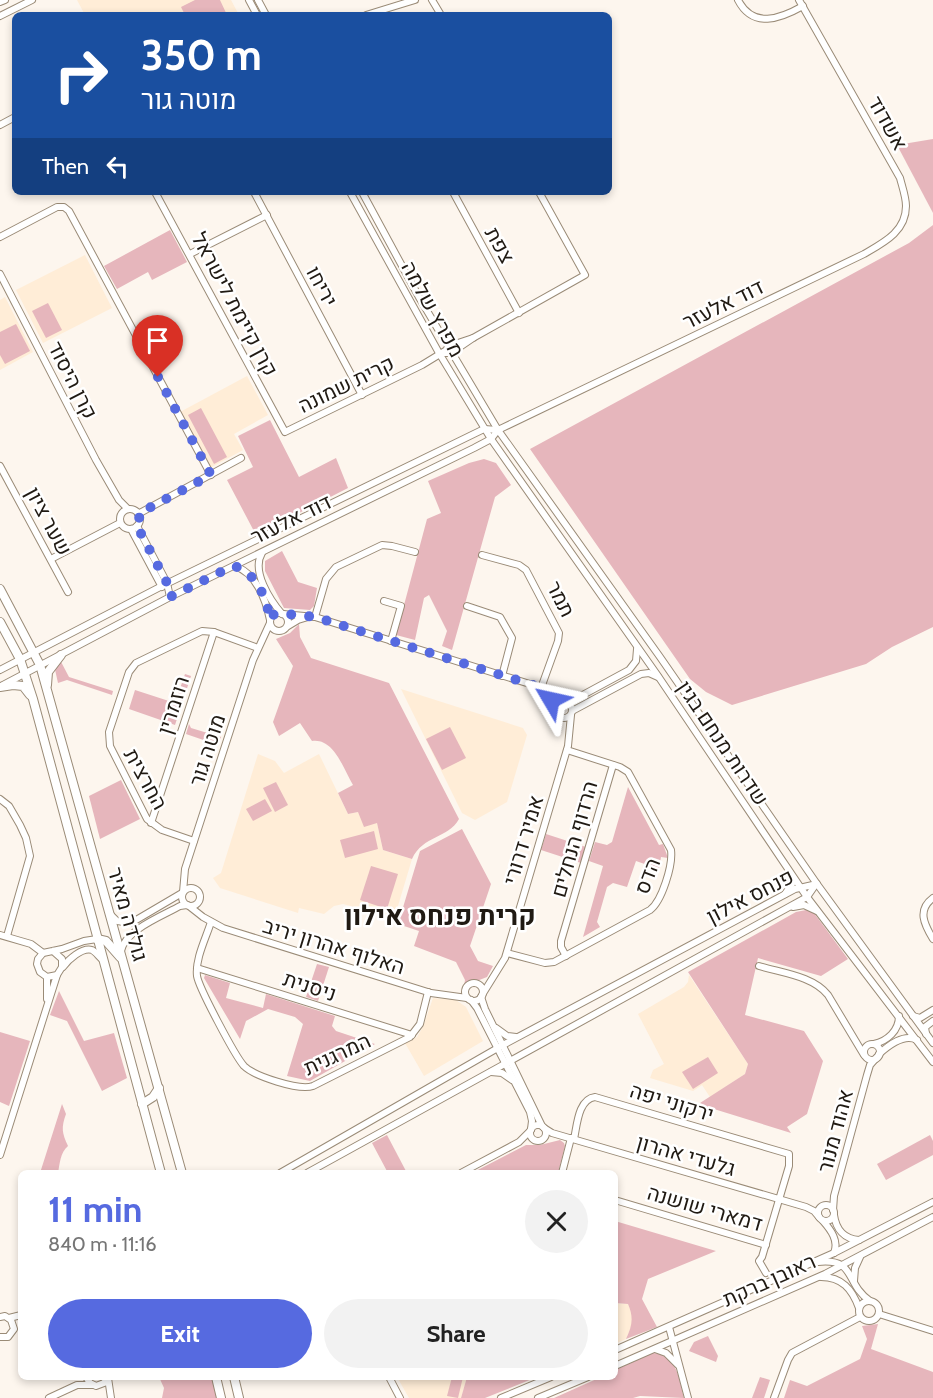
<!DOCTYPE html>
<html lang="en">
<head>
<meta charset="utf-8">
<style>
	:root { --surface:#fff; --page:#f2f2f2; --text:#222; --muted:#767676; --accent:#566ae0 }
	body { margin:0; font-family:Cabin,Heebo,sans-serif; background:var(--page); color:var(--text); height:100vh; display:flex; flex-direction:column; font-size:22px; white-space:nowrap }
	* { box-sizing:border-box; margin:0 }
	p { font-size:20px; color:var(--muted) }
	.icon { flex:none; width:33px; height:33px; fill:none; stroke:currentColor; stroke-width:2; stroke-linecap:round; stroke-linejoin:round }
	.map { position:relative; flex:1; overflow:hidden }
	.side { position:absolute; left:18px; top:1170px; width:600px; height:210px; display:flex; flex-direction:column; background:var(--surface); border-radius:9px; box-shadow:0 3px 9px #0003 }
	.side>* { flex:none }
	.hud { position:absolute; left:12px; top:12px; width:600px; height:183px; border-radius:9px; box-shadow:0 3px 9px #0003; background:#1a4fa0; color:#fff; overflow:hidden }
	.pin { position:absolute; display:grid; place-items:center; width:51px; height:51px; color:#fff; margin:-62px -26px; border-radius:50% 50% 50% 0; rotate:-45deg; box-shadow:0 0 6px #0007 }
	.pin .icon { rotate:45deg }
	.me { position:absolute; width:66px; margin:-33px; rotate:306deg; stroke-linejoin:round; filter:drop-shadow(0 0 4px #0008) }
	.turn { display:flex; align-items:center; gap:21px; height:126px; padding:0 30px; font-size:27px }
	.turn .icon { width:78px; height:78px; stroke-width:2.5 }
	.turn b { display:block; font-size:42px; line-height:51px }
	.then { display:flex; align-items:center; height:57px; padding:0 30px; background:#0003; gap:12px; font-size:22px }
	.round { display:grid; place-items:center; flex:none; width:63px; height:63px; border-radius:32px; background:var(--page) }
	.headline { display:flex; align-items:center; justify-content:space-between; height:102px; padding:0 30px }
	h1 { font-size:36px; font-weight:700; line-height:45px; color:var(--accent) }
	.primary-button { display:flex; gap:12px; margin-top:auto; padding:12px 30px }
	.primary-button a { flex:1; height:69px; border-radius:36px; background:var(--accent); color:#fff; font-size:24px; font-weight:700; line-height:69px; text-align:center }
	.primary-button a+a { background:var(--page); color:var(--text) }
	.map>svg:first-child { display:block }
</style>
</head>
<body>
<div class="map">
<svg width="933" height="1398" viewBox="0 0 933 1398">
	<rect width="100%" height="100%" fill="#fdf6ee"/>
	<!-- built -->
	<g fill="#ffedd7">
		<polygon points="77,0 231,0 239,15 85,15"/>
		<polygon points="85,255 112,308 43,343 16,290"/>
		<polygon points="5,297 33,352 0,370 0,300"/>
		<polygon points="247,376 268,415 234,434 243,450 210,468 180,412"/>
		<polygon points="401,689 523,728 527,735 507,802 475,820 462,813"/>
		<polygon points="258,754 275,761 284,773 319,754 348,814 358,812 377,823 383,850 412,859 395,916 392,917 343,904 334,906 324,914 299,908 298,913 220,888 213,878 221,873"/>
		<polygon points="689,975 748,1064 745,1074 710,1097 702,1085 693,1091 650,1078 653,1070 664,1064 638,1014 684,987 688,982"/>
		<polygon points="433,998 456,1000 466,1007 483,1041 424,1076 405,1043 417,1037 423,1027"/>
		<polygon points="615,1303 628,1304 633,1316 632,1325 626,1339 615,1344"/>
		<polygon points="397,1377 467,1377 461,1398 409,1398"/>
	</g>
	<!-- green -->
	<g fill="#e6b6bc">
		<polygon points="195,0 220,0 227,15 185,15 181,7"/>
		<polygon points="933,139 933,213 897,145"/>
		<polygon points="933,225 933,627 892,647 866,664 732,705 706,692 690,679 530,449 909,243"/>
		<polygon points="170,230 187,262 152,280 148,272 117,289 104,266"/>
		<polygon points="48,303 62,330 46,338 32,311"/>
		<polygon points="16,324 30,351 5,364 0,355 0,332"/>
		<polygon points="201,408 227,457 214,464 188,415"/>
		<polygon points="270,420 299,477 336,458 348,488 256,535 227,480 253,467 238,436"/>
		<polygon points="484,459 496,463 511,485 495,497 452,650 442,646 447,631 429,595 424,598 415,640 396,635 427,519 441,513 428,481 469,463"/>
		<polygon points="282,551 298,582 317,588 314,606 310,610 284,608 265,571 265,561"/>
		<path d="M299,624L300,637L311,658L389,683L459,819C448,839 423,835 412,859L383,850L377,823L364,827L358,812L348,814L338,793L353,785C343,768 334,738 312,741L300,723L279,736L273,722L293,666L276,639L290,633Z"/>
		<polygon points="59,658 69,677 113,691 112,695 67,680 58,683 54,665"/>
		<polygon points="185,674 191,676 175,725 129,709 135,690 175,703"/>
		<polygon points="189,724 191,728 221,737 218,745 186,734"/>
		<polygon points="450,727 466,758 442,770 426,739"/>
		<polygon points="121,780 140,819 100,839 89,796"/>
		<polygon points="276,782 288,805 275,812 263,788"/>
		<polygon points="628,787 659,845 663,844 668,858 661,857 659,869 636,861 627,887 613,883 607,887 597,922 600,927 583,937 603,866 589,861 595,842 607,845 612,842"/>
		<polygon points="265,799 272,811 253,821 246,809"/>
		<polygon points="462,829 491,884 470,946 478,961 493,966 487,977 464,986 465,980 456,962 414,946 419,931 398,924 420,851"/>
		<polygon points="374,831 378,849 345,858 340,840"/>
		<polygon points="546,834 586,847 581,863 541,850"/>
		<polygon points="371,866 398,874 387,909 360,900"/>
		<polygon points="806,910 814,913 848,959 821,976 758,958 745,1015 804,1031 823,1061 807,1114 787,1127 791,1133 701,1105 700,1103 745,1074 748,1064 688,972 796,912"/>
		<polygon points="317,964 329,967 318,1001 306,997"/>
		<polygon points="205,975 230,983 226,998 263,1008 266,994 335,1016 332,1026 336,1031 375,1044 310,1081 287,1076 303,1024 295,1017 268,1009 246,1021 240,1039 204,978"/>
		<polygon points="59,991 84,1041 114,1033 127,1078 102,1091 67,1021 50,1015"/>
		<polygon points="0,1032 30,1041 9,1106 0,1102"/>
		<polygon points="708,1057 718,1073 693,1089 682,1072"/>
		<path d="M62,1104L66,1114C61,1128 62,1133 68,1146C60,1153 60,1163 58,1173H40Z"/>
		<polygon points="387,1135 407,1173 388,1173 372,1143"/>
		<polygon points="930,1135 933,1141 933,1155 886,1180 877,1164"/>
		<polygon points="560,1140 564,1143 565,1146 558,1173 472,1173 526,1145 540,1145"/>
		<path d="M615,1221L716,1251L648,1279L642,1299L657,1327L626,1339C632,1326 634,1318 628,1304L615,1303Z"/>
		<polygon points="878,1324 871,1349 933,1372 933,1398 784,1398 790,1380 807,1386 860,1359 867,1339 862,1326"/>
		<polygon points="708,1336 718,1356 716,1362 689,1351 694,1342"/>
		<path d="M653,1353C677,1355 679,1378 684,1398L640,1396L633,1398H554L601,1377H615V1370Z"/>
		<polygon points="159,1377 213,1377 218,1398 162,1398 164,1388"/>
		<polygon points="452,1377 463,1377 458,1398 447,1396"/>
		<polygon points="467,1377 537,1377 485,1398 461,1398"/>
		<polygon points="760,1377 770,1380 764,1398 752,1398"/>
	</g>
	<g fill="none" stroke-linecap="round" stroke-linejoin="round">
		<defs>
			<g id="minor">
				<polyline points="249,0 257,15"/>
				<polyline points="258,0 266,15"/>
				<polyline points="432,0 441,15"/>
				<path d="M738,0C753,29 780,19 803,6"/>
				<polyline points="0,2 5,0"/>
				<polyline points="366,15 415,0"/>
				<polyline points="0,16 32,0"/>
				<polyline points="0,125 15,117"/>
				<polyline points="155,192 285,432 422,365 458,343 473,338"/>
				<polyline points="254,192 362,395"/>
				<polyline points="350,192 439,353 491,439 658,676 807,897 933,1062"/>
				<polyline points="362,192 420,299 498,430 660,657 817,884 933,1043"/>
				<polyline points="453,192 519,313"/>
				<polyline points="0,237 57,207 64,207 69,211 211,475"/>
				<polyline points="190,254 267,215"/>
				<polyline points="0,274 96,460 119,500 128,509"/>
				<polyline points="439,353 451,353 473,338 585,275 539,192"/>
				<polyline points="0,466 68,592"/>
				<circle cx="130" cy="519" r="10"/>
				<polyline points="138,514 241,458"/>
				<polyline points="137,526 167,583 170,597"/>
				<polyline points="131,529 162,587"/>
				<path d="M262,553C251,571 270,600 282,614"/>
				<polyline points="482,555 519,565 526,570 559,633 558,641 541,688"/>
				<polyline points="51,559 120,523"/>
				<path d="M234,566C256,572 266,600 270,620"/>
				<polyline points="384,601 401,606 391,641"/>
				<polyline points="467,606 500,617 512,638 502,676"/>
				<circle cx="279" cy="622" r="9"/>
				<polyline points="283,614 315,617 533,685 566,702"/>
				<polyline points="315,617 326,579 336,567 382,545 392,546 415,552"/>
				<polyline points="288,626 298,620 308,617"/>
				<polyline points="0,670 162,586 484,429 498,430"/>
				<path d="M3,685L170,597L474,448L491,439L498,430L864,254C883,243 906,232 906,206C906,197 902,186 900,178L799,0"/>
				<circle cx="564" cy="710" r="8"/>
				<polyline points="568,703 629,670 636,661 637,649"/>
				<polyline points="572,711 641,674 649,673 658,677"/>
				<polyline points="0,799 9,806 20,825 26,838 30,856 7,936"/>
				<polyline points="151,823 214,632"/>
				<polyline points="194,841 162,830 147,819 110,746 109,732 129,672 136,663 202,631 214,632 258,648"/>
				<circle cx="191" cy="897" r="9"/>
				<polyline points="183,892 185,869 253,660 270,623"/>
				<polyline points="785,894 792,884 790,873"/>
				<path d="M933,898C917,910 924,924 933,939"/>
				<polyline points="189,906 203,917 223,928 431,993 467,998"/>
				<polyline points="793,907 804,905 817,911"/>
				<polyline points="110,914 117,921 131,923 182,893"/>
				<path d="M211,922C206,938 195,959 197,976C199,988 235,1056 244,1066C254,1076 299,1091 313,1086L410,1037L420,1024L428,992"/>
				<polyline points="0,935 31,944 43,953"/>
				<polyline points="53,951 62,959 62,967 57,975 47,977 40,972 37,964 38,959 43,953 62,949 84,941 97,939"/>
				<path d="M121,951C125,930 162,916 180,906L187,905"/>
				<path d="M507,953L545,963L554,962L650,910C662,901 673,865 671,850L628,772L620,767L567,750"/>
				<polyline points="566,956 561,947 561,941 613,765"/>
				<path d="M759,966C782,973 813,976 828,995L864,1055"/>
				<path d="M63,967C68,960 82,947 92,950C96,952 99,957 103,960"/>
				<polyline points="197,968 412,1035"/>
				<circle cx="474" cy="992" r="9"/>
				<polyline points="482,995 505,958 568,746 571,715"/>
				<polyline points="481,997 485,1009 542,1126"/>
				<polyline points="47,999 47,977"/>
				<polyline points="471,1000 477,1008 530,1112 532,1121 531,1129"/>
				<polyline points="913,1016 920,1018 933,1010"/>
				<polyline points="496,1028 507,1036 516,1037"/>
				<polyline points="926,1034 925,1027 933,1021"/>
				<path d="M874,1044C887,1041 899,1031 899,1016"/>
				<circle cx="872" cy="1052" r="8"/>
				<path d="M879,1054C889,1045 904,1033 917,1040"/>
				<polyline points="491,1072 502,1073 512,1080"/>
				<circle cx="538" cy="1133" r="8"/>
				<polyline points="544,1128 552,1133 806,1207 814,1211 819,1217"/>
				<path d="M574,1139C577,1126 578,1099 595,1097L789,1154V1166L762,1257L759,1261L766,1273"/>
				<polyline points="0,1155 57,975"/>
				<polyline points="280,1173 503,1045 795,889 817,884"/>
				<polyline points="307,1173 789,907 807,897 816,884"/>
				<polyline points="461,1173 519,1142 531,1130"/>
				<polyline points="562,1173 571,1138"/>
				<polyline points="615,1200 766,1245"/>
				<circle cx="826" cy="1213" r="8"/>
				<polyline points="833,1210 834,1196 867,1075 870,1065 877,1057"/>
				<path d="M834,1215C836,1229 844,1239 859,1240"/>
				<path d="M823,1221C831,1230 839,1241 834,1253"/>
				<path d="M818,1262C857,1258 844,1283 870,1301"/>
				<path d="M821,1277C842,1277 852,1289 859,1308"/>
				<polyline points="854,1281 855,1268 860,1257"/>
				<circle cx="869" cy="1311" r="10"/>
				<polyline points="879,1314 933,1331"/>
				<polyline points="0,1317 5,1316 11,1320 14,1329 8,1337 0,1337"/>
				<polyline points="9,1318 21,1315"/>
				<polyline points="669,1327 688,1398"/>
				<polyline points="655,1349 666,1353 678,1365"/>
				<polyline points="615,1350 834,1253 933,1202"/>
				<polyline points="615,1366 825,1274 933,1217"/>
				<polyline points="86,1377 90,1383 96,1386 104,1383 108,1377"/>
				<polyline points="389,1377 400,1398"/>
				<polyline points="108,1378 111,1398"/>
				<polyline points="49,1398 77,1385 93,1385"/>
				<polyline points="501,1398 551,1377"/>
				<polyline points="538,1398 588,1377"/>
				<polyline points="774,1398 788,1360 792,1353 860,1317"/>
			</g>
			<g id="major">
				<polyline points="0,589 40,665 182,1173"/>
				<polyline points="0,622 20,659 33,699 161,1173"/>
				<polyline points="47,685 48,672 61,655"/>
				<polyline points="0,687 13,685 23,686 30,695"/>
				<polyline points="97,939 106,941 120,957"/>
				<polyline points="142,1104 153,1097 159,1088"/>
				<polyline points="216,1377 221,1398"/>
				<polyline points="234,1377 239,1398"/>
			</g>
		</defs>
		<!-- minor casing -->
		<use href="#minor" stroke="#9a8b77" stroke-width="8"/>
		<!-- major casing -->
		<use href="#major" stroke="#9a8b77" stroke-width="10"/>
		<!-- minor -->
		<use href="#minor" stroke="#fff" stroke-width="6"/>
		<!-- major -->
		<use href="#major" stroke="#fff" stroke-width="8"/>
	</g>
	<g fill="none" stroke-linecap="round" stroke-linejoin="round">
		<!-- route -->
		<path stroke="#566ae0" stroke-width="10" stroke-dasharray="0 18" d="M158,377L211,475L138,514L140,520L137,526L167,583L170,597L233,566C256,571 267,599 270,620L273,615L278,613L315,617L536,686L541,688L551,700"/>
	</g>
	<g text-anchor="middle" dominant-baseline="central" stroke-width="5" stroke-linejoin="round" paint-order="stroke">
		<!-- street labels -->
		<g font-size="21" fill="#201a13" stroke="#fff">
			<text transform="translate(888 123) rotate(61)">אשדוד</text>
			<text transform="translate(500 245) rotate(61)">צפת</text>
			<text transform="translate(322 286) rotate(62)">יריחו</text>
			<text transform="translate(235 304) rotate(62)">קרן קיימת לישראל</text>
			<text transform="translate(723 304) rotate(-26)">דוד אלעזר</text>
			<text transform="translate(433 309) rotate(61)">מפרץ שלמה</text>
			<text transform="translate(73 380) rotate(63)">קרן היסוד</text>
			<text transform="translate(346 384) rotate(-26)">קרית שמונה</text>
			<text transform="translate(291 519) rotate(-26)">דוד אלעזר</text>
			<text transform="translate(49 521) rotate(62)">שער ציון</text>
			<text transform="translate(561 599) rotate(63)">תמר</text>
			<text transform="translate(173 705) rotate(-72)">רוזמרין</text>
			<text transform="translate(723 743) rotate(56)">שדרות מנחם בגין</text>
			<text transform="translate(207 750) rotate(-72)">מוטה גור</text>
			<text transform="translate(146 779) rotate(61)">החרצית</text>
			<text transform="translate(574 839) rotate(-74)">הרדוף הנחלים</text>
			<text transform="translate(523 840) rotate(-73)">אמיר דרורי</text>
			<text transform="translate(647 876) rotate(-69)">הדס</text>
			<text transform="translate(750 896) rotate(-27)">פנחס אילון</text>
			<text transform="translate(128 914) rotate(74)">גולדה מאיר</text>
			<text transform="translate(334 946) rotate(17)">האלוף אהרון יריב</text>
			<text transform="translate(310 986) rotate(18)">ניסנית</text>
			<text transform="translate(337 1054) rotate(-25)">המרגנית</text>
			<text transform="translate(672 1102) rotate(17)">ירקוני יפה</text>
			<text transform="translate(835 1131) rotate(-75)">אהוד מנור</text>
			<text transform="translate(686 1155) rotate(16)">גלעדי אהרון</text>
			<text transform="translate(705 1208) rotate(16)">דמארי שושנה</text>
			<text transform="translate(769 1280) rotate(-24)">ראובן ברקת</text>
		</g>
		<!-- district labels -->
		<g font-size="27" font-weight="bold" fill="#201a13" stroke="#fff">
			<text x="440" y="915">קרית פנחס אילון</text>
		</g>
	</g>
</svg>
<div class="pin" style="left:158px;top:377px;background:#d93025"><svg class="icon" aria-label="arrive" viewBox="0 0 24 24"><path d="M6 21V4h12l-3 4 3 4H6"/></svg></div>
<svg class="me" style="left:551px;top:700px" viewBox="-20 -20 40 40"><path d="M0-17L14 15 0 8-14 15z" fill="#566ae0" stroke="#fff" stroke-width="4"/></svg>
<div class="hud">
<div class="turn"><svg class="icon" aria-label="right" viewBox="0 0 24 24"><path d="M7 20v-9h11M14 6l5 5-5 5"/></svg><div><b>350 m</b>מוטה גור</div></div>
<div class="then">Then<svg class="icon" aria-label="left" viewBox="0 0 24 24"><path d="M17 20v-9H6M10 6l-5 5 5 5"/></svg></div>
</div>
<section class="side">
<div class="headline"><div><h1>11 min</h1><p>840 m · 11:16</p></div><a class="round"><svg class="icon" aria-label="close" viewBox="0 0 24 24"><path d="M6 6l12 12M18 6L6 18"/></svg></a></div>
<div class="primary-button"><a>Exit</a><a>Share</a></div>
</section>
</div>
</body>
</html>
